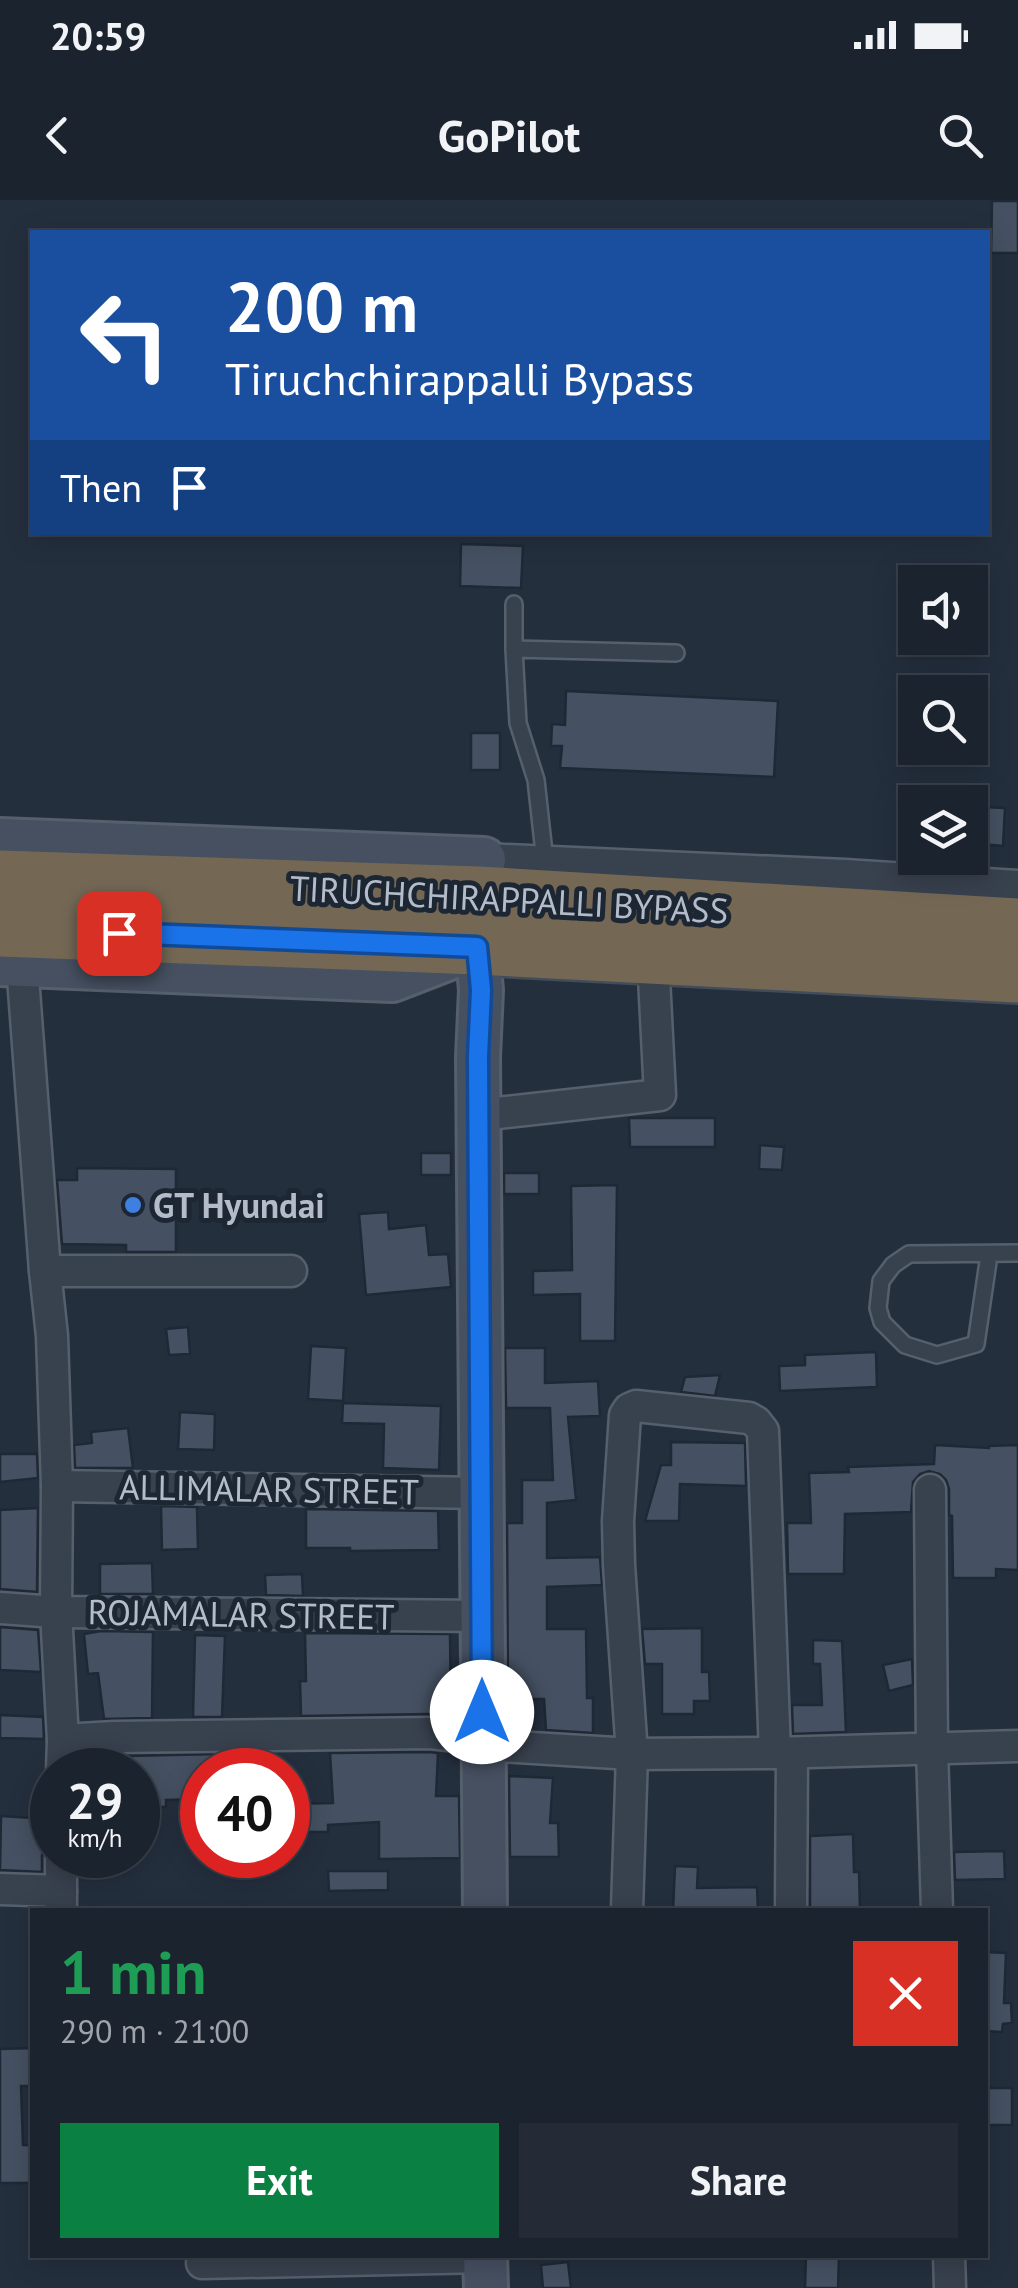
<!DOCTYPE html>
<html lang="en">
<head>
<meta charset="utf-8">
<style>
	:root { --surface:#1b232e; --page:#242b36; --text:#f1f3f6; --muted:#a0a4aa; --line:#39404a; --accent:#0b8043 }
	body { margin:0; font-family:"PT Sans",sans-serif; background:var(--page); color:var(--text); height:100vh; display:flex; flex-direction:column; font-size:38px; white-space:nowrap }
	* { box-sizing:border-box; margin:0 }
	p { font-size:32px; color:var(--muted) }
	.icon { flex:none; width:55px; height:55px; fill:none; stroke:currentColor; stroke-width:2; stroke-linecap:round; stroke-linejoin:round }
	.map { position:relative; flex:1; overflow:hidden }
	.panel { position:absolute; left:30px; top:1708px; width:958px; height:350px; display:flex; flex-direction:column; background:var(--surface); border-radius:0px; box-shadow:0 5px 25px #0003,0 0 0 2px var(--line) }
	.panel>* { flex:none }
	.banner { position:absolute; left:30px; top:30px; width:960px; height:305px; border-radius:0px; box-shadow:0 5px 25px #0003,0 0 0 2px var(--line); background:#1a4fa0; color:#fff; overflow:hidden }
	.tools { position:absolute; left:898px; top:365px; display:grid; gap:20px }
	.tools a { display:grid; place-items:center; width:90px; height:90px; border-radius:0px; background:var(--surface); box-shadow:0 5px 25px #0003,0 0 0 2px var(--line); font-size:50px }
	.speed { position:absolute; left:30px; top:1548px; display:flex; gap:20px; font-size:50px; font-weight:700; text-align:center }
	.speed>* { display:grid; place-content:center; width:130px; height:130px; border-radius:50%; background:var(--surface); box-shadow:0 5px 25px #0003,0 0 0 2px var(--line); line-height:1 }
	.speed small { font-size:25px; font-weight:400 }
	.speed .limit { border:15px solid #d22; background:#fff; color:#111 }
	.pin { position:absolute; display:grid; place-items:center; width:85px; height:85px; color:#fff; margin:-42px; border-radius:20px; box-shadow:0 5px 15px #0006 }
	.me { position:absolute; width:110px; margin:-55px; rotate:0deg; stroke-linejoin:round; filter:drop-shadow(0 0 8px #0008) }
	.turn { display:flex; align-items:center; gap:35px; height:210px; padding:0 30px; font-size:45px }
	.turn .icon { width:130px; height:130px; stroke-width:2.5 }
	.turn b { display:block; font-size:70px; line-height:85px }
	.then { display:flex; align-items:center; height:95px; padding:0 30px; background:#0003; gap:20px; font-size:38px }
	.round { display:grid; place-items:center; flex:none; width:105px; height:105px; border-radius:0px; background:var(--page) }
	.headline { display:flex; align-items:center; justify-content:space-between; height:170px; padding:0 30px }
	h1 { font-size:60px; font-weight:800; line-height:75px; color:#1e9e55 }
	.cta { display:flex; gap:20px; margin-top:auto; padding:20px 30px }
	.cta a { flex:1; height:115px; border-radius:0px; background:var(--accent); color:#fff; font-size:40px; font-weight:800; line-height:115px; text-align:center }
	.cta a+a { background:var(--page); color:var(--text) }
	.status { display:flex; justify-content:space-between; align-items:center; height:70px; padding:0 50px; background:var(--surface); direction:ltr }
	.status svg { height:28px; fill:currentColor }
	header { display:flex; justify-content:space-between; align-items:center; height:130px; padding:0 30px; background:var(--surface); font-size:45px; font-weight:800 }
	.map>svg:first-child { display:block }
</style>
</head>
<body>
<div class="status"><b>20:59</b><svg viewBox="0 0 49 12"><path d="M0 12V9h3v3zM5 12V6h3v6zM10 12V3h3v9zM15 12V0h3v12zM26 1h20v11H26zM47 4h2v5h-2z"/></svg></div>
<header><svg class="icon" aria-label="back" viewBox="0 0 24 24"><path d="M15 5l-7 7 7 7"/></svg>GoPilot<svg class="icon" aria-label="search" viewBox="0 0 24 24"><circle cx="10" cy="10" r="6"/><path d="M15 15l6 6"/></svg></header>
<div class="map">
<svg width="1018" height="2088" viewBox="0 0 1018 2088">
	<rect width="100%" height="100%" fill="#242f3e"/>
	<!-- building -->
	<g fill="#455162" stroke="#1f2835" stroke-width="2.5">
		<polygon points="992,1 1018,1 1018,53 991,53"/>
		<polygon points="461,344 523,346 521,388 460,386"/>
		<polygon points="566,491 778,501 774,577 560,568 562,546 551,546 552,524 565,525"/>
		<rect x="471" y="533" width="29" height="37"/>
		<polygon points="984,607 1005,608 1003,646 981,644"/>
		<polygon points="629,918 715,918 715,947 630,947"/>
		<polygon points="760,945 784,947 782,970 759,969"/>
		<rect x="421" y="953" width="30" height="22"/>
		<polygon points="77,968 176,969 176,1052 126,1052 126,1045 62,1044 57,980 77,980"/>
		<rect x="504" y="973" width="35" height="21"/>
		<polygon points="617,985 615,1141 580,1141 580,1094 533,1095 533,1071 572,1070 571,986"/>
		<polygon points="388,1012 389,1029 426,1025 429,1055 448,1054 451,1087 366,1095 359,1014"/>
		<polygon points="188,1127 190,1154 169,1155 166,1129"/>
		<polygon points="311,1146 346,1148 343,1201 308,1199"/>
		<polygon points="505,1148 545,1148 545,1183 598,1181 600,1216 568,1217 576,1300 547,1303 547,1358 600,1357 602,1385 547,1387 547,1429 586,1429 587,1498 593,1498 593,1533 546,1530 544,1499 508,1499 507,1323 522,1323 522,1280 553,1280 550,1208 506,1208"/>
		<polygon points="876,1152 877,1187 780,1191 779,1166 805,1165 805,1155"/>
		<polygon points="720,1175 715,1196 681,1192 685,1177"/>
		<polygon points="343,1203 441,1206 439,1270 383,1268 384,1224 342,1223"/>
		<polygon points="180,1212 215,1214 214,1250 178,1249"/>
		<polygon points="128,1228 133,1268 75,1268 74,1245 92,1243 91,1232"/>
		<polygon points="671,1242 745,1243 746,1286 680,1284 679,1321 645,1321 661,1265 671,1265"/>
		<polygon points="935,1245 989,1248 989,1246 1018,1245 1018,1370 996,1369 996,1378 953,1378 952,1316 949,1315 949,1289 946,1280 940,1274 929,1271 920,1274 913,1282 911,1312 845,1314 844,1374 788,1374 787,1323 811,1323 809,1273 849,1272 848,1267 934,1264"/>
		<polygon points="0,1254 37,1254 38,1278 0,1282"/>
		<polygon points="161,1306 197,1307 198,1349 162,1350"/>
		<polygon points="38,1308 37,1392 0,1389 0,1310"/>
		<polygon points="306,1309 438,1311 439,1350 350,1351 350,1348 306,1348"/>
		<polygon points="152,1363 153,1394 100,1394 100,1364"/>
		<polygon points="302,1374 303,1396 266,1395 265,1375"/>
		<polygon points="0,1427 38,1430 41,1472 0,1470"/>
		<polygon points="702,1428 702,1472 709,1472 710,1501 694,1501 694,1514 662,1514 662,1464 645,1464 642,1429"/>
		<polygon points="101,1431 153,1432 152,1518 104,1519 98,1473 88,1474 84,1434"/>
		<polygon points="305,1433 450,1434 451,1516 430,1514 301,1516 300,1481 306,1481"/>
		<polygon points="195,1435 225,1436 222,1517 193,1517"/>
		<polygon points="813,1440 842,1441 846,1532 793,1534 792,1505 822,1505 820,1464 813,1464"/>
		<polygon points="912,1459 913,1485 889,1491 883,1465"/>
		<polygon points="0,1515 43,1517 44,1539 0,1538"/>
		<polygon points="429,1552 438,1553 436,1596 459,1596 460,1658 379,1659 379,1622 328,1625 328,1632 288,1632 288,1604 333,1603 330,1553"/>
		<polygon points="219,1554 219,1570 202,1570 202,1599 166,1600 166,1607 138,1607 138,1570 125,1570 125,1556"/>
		<polygon points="509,1576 553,1578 550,1623 558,1623 559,1657 510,1657"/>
		<polygon points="1,1616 49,1619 48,1643 42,1655 42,1672 0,1670"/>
		<polygon points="853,1634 854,1672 859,1672 860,1710 810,1710 810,1636"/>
		<polygon points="1004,1651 1005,1679 955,1680 954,1652"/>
		<polygon points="675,1666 698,1667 697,1688 757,1687 758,1710 673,1710"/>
		<polygon points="328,1671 388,1671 388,1690 329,1691"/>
		<polygon points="985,1752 1006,1753 1004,1803 1011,1803 1012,1823 1003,1824 1002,1832 985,1831"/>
		<polygon points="32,1848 32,1886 21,1886 23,1945 32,1945 32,1983 0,1983 0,1849"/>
		<rect x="985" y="1888" width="27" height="37"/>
		<polygon points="806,2055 839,2055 838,2088 805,2088"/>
		<polygon points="568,2062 571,2088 543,2088 541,2065"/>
	</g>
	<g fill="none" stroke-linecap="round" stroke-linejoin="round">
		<defs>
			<g id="lane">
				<polyline points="514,404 514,449"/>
				<polyline points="545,662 536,580 518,523 514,449 676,453"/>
				<polyline points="989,1055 976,1144 937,1155 905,1145 882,1122 878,1108 881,1081 893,1065 909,1054 1018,1053"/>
			</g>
			<g id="street">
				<polyline points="484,659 845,675 1018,686"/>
				<polyline points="22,764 45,1071 52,1136 57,1286 56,1412 63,1540 62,1570"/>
				<polyline points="479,915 660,895 653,758"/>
				<polyline points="45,1071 291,1071"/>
				<polyline points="57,1286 481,1293"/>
				<polyline points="930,1290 932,1549 937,1710"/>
				<polyline points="0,1408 56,1412 482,1416"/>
				<polyline points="63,1540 114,1537 430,1533 457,1536 482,1545 632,1554 775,1553 1018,1546"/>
				<polyline points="61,1655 61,1707"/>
				<polyline points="0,1689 61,1691"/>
				<polyline points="627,1710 632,1554 619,1365 618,1321 625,1215 629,1209 636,1206 749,1218 756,1222 763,1231 775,1553"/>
				<polyline points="791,1710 792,1553"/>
				<polyline points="949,2055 950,2088"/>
				<polyline points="202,2063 485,2057"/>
			</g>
			<g id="secondary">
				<polyline points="0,640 484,659 478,694 477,747 481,790 478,857 485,1710"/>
				<polyline points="0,764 392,780 467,751"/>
				<polyline points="485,2055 486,2088"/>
			</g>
			<g id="highway">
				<polyline points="0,678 478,694 1018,726"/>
				<polyline points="0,729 477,747 1018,775"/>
			</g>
		</defs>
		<!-- lane casing -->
		<use href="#lane" stroke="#565f6c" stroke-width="20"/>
		<!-- street casing -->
		<use href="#street" stroke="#565f6c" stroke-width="35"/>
		<!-- secondary casing -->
		<use href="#secondary" stroke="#565f6c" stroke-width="48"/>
		<!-- highway casing -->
		<use href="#highway" stroke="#434c59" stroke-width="60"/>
		<!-- lane -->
		<use href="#lane" stroke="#38414e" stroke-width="15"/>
		<!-- street -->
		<use href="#street" stroke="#38414e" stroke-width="30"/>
		<!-- secondary -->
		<use href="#secondary" stroke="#465061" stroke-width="42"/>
		<!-- highway -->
		<use href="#highway" stroke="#746855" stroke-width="55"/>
	</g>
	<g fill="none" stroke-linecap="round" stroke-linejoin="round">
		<defs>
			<polyline id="route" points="119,733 477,747 481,790 478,857 482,1512"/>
		</defs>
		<!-- route casing -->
		<use href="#route" stroke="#114b97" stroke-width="25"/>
		<!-- route -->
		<use href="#route" stroke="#1a73e8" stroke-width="18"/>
	</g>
	<!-- markers -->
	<circle fill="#3f7fe0" stroke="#1d2633" stroke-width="4" cx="133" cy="1005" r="10"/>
	<g text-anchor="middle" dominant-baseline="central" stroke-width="10" stroke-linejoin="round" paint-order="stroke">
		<!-- street labels -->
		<g font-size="35" fill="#b4bcc9" stroke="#1d2633">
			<text transform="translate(509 699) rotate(3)">TIRUCHCHIRAPPALLI BYPASS</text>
			<text transform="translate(269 1289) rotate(1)">ALLIMALAR STREET</text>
			<text transform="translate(241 1414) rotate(1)">ROJAMALAR STREET</text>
		</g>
		<!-- poi labels -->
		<g font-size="35" font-weight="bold" fill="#b4bcc9" stroke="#1d2633" text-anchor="start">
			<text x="153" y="1005">GT Hyundai</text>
		</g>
	</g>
</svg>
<div class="tools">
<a><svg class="icon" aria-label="sound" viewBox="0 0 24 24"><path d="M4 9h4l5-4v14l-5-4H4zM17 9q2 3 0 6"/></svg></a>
<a><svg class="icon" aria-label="search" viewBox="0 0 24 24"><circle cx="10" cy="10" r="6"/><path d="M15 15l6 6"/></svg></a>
<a><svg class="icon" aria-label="layers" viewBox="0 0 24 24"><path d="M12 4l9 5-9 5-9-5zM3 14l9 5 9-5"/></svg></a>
</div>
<div class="speed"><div>29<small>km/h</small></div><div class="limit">40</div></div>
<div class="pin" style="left:119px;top:733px;background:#d93025"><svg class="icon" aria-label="arrive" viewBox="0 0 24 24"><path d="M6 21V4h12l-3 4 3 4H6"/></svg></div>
<svg class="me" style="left:482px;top:1512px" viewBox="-20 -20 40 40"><circle r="19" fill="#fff"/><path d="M0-13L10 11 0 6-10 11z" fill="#1a73e8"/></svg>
<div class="banner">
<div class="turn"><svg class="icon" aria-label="left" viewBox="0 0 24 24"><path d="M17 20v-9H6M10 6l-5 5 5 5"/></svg><div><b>200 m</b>Tiruchchirappalli Bypass</div></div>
<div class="then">Then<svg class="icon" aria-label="arrive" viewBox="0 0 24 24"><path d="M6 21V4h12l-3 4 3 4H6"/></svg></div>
</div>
<section class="panel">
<div class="headline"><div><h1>1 min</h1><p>290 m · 21:00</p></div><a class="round" style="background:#d93025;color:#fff"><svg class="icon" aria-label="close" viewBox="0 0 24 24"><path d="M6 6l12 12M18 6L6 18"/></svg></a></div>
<div class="cta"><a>Exit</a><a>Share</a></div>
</section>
</div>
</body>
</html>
